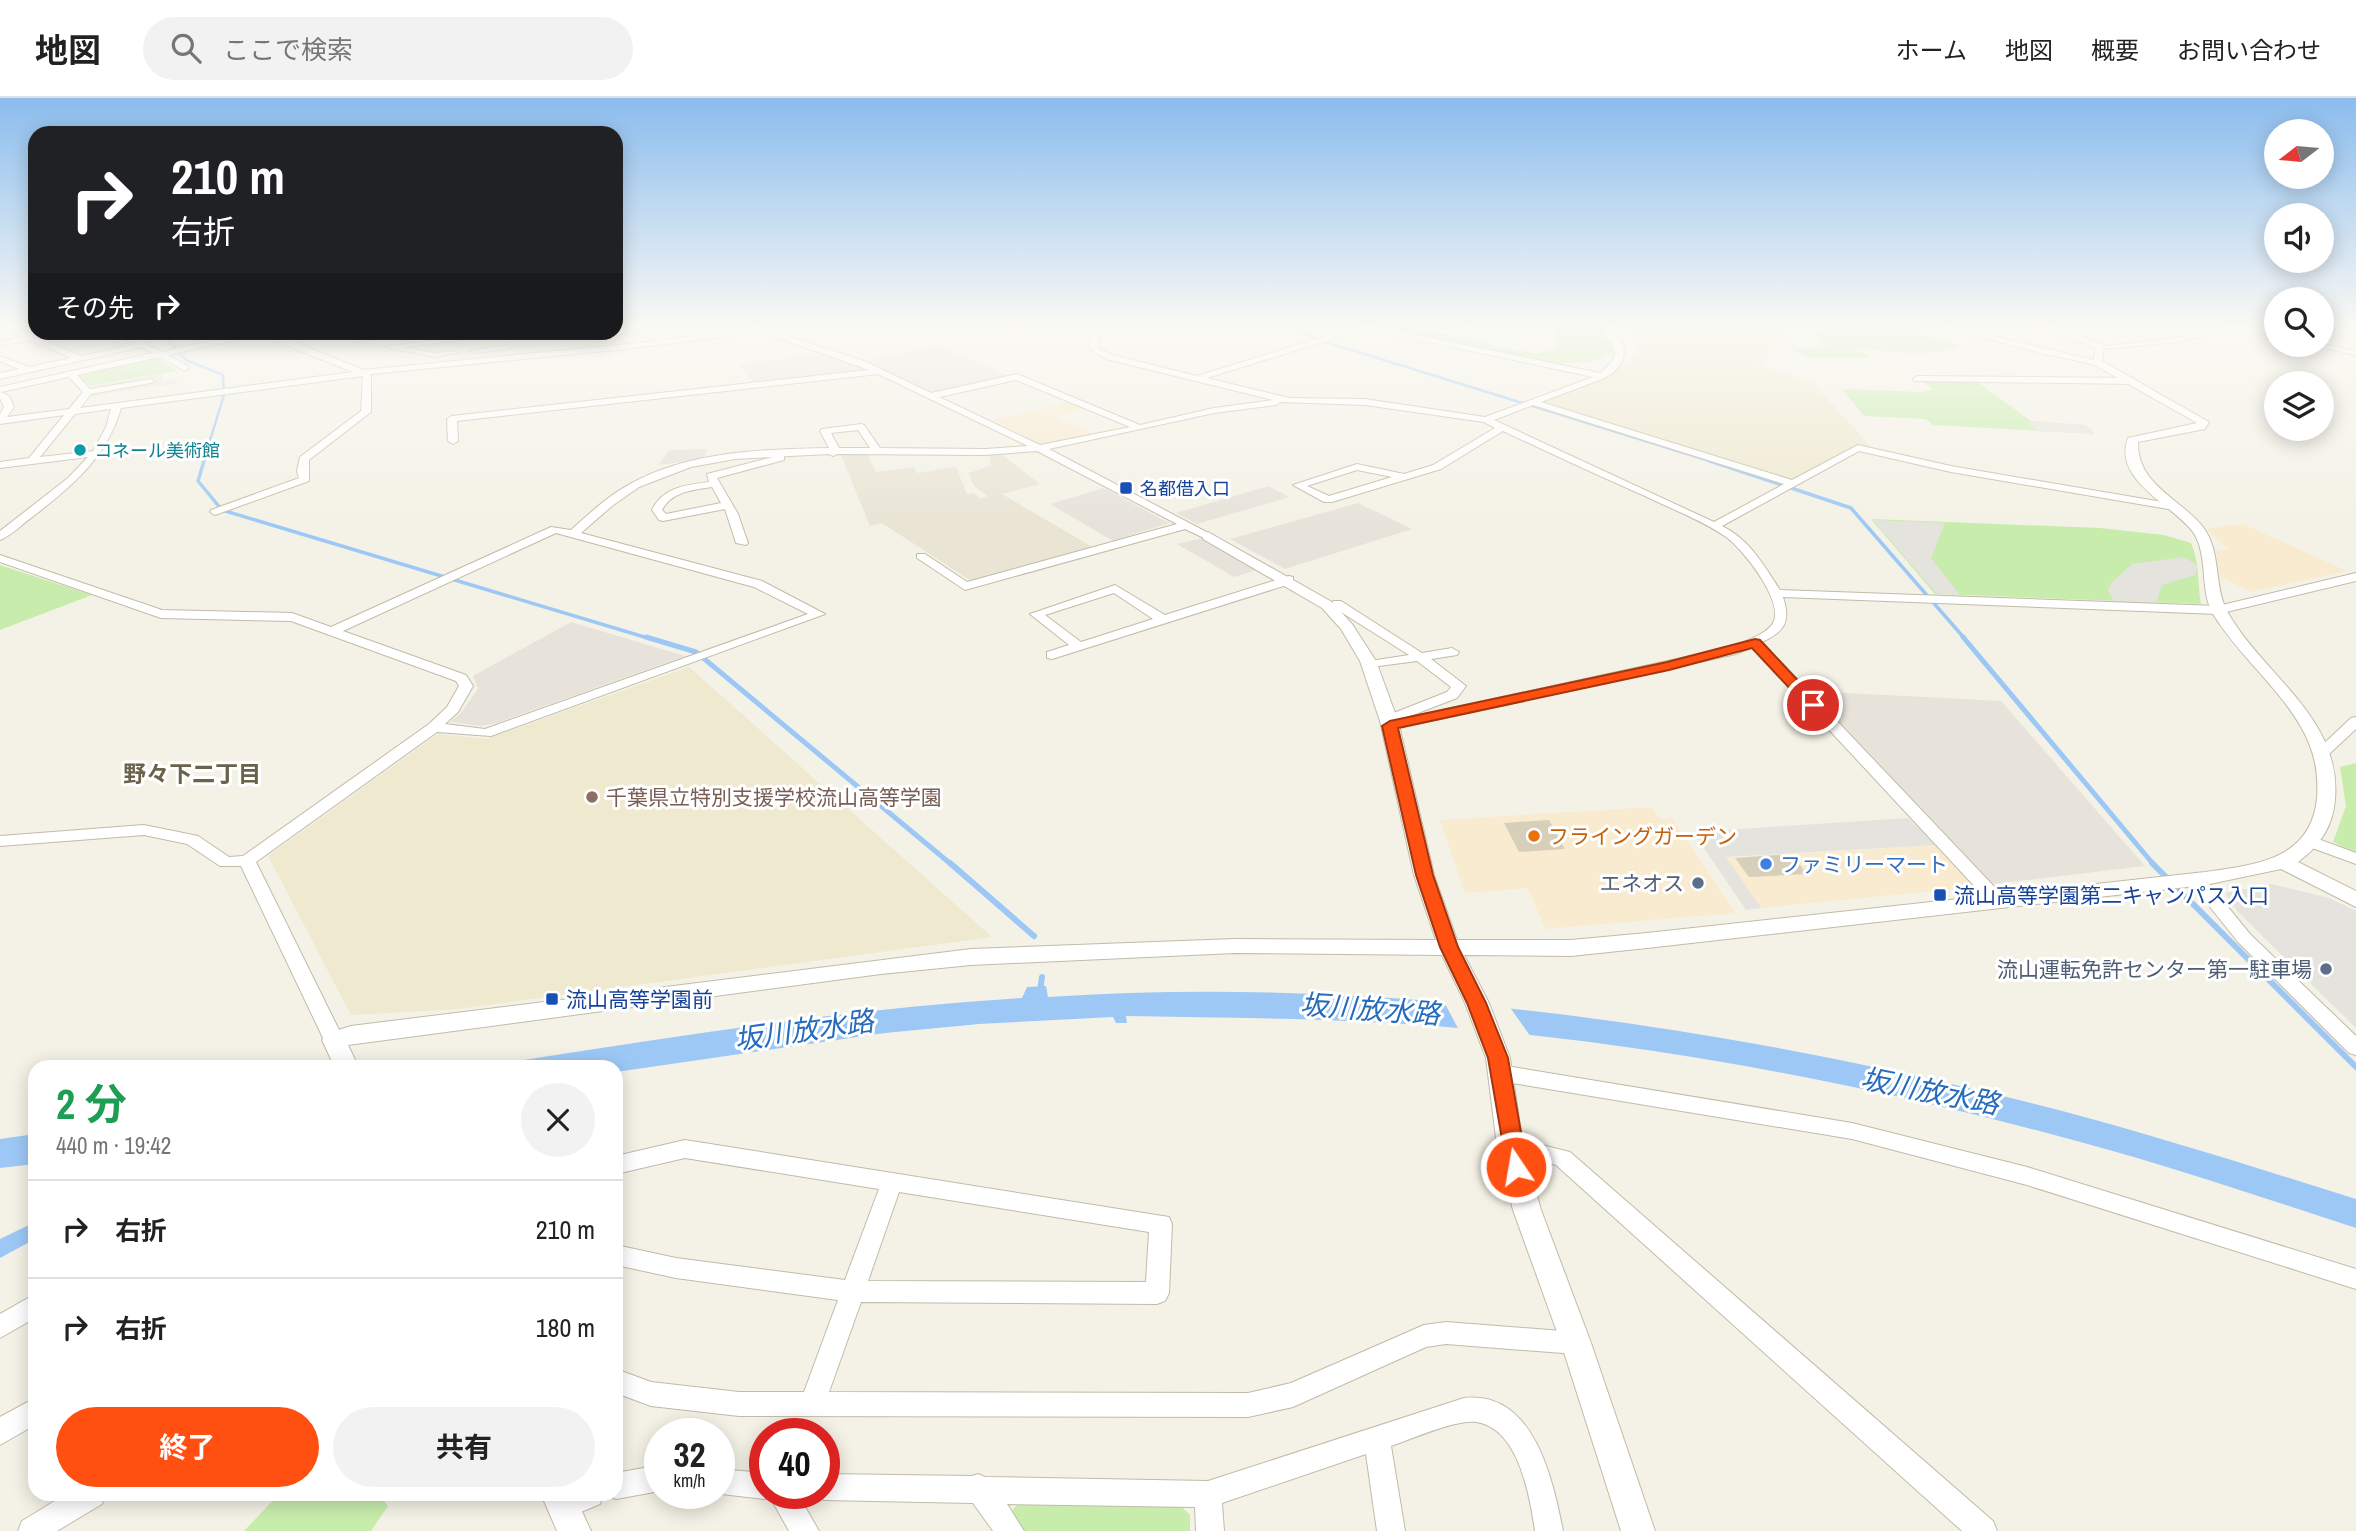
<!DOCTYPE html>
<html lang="ja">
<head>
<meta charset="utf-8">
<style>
	:root { --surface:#fff; --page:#f2f2f2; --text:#222; --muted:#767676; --line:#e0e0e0; --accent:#ff5012 }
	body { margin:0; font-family:"Archivo Narrow","Noto Sans JP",sans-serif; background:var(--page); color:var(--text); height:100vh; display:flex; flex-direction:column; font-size:26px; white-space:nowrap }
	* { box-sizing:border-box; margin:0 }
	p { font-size:23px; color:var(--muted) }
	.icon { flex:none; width:38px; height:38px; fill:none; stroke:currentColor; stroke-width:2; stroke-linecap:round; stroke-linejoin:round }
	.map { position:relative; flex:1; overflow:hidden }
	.panel { position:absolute; left:28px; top:962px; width:595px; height:441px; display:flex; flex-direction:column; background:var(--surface); border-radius:21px; box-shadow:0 4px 18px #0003 }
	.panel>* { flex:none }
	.banner { position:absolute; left:28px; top:28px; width:595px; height:214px; border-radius:21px; box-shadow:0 4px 18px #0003; background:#202124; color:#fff; overflow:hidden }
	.needle { width:46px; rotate:254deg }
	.controls { position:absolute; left:2264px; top:21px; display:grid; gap:14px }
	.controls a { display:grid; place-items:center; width:70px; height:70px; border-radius:50%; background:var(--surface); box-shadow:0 4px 18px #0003; font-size:35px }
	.speed { position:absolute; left:644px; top:1320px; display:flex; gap:14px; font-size:35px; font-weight:700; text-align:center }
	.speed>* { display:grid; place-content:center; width:91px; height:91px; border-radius:50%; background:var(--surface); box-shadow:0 4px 18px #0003; line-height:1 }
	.speed small { font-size:18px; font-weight:400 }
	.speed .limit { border:10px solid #d22; background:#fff; color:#111 }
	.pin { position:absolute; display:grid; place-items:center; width:60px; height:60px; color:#fff; margin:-30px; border:4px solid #fff; border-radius:50%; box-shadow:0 2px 7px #0007 }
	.me { position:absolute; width:77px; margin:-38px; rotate:348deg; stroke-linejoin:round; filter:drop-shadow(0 0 5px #0008) }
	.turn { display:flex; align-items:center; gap:24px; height:147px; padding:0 28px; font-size:32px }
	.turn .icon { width:91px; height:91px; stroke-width:2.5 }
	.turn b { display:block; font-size:49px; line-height:60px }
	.then { display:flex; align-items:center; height:66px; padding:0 28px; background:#0003; gap:14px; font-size:26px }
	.round { display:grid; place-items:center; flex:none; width:74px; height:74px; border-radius:37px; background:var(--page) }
	.head { display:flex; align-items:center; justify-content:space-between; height:119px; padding:0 28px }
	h1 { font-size:42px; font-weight:700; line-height:52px; color:#1e9e55 }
	.cta { display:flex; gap:14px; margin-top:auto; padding:14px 28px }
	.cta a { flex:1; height:80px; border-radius:42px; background:var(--accent); color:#fff; font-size:28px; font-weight:700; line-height:80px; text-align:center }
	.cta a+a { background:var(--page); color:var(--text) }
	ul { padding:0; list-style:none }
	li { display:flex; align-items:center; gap:21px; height:98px; padding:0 28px; border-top:2px solid var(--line) }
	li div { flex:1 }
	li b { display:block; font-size:26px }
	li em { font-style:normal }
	header { display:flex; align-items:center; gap:42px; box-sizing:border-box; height:98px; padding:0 35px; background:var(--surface); border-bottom:2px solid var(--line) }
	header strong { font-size:33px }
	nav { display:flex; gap:38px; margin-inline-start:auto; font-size:24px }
	.search { width:490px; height:63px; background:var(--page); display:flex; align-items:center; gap:18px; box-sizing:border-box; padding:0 24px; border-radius:38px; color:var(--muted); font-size:26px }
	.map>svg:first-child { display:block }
</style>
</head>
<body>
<header>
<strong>地図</strong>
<div class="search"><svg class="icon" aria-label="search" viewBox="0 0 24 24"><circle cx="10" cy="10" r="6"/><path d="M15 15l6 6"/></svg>ここで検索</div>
<nav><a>ホーム</a><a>地図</a><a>概要</a><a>お問い合わせ</a></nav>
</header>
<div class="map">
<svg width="2356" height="1433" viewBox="0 0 2356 1433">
	<rect width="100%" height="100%" fill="#f4f2e6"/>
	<!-- residential -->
	<g fill="#e9e4d4">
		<polygon points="162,276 163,283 177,281 177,285 92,298 93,288"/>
		<polygon points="989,356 1001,356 1040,386 1002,396 1094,450 971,483 882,425 870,428 841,357 868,357 876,374 914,369 917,375 956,369 967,396 974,395 980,401 988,398 974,388 968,375 991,368"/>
	</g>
	<!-- commercial -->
	<g fill="#f8ebcf">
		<polygon points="1071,304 1086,311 1055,319 1093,336 1044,347 993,322"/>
		<polygon points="2243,426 2347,473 2251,494 2220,479 2216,453 2229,451 2206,431"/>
		<polygon points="1652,709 1660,721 1672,720 1735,815 1545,831 1528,790 1465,795 1440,722"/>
		<polygon points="1937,747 1975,789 1761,810 1725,760"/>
	</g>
	<!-- industrial -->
	<g fill="#e7e3db">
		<polygon points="939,247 981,266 1010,279 936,296 867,263"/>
		<polygon points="822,255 869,273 755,287 740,267"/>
		<polygon points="707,351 704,361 658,367 669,352"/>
		<polygon points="1268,388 1290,399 1197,426 1176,415"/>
		<polygon points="1104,390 1169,425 1113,443 1050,406"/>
		<polygon points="1358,405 1412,431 1285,471 1230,441"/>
		<polygon points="1203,440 1260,471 1234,479 1177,446"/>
		<polygon points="571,524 685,558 497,625 480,628 450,624 461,615 478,591 473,578"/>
		<polygon points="1809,593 2001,603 2145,768 1993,786"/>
	</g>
	<!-- education -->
	<g fill="#efe9cf">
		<polygon points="1627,228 1813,228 1796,230 1759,267 1814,286 1871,349 1857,346 1798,380 1789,381 1540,303 1614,276 1624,267 1637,255 1635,243 1621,233"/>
		<polygon points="689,569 992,839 458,911 351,917 268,758 438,636 486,641"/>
	</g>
	<!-- green -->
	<g fill="#c8ecac">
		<polygon points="1373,228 1403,228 1537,256 1555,251 1556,228 1623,228 1609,239 1614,255 1592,263 1535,267"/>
		<path d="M1842,228H1924L1920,236L1962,248C1927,262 1889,252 1853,250L1870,260L1805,259L1790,250L1828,248L1811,235Z"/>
		<polygon points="158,260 177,273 90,288 78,278"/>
		<polygon points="1923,283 1976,283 2031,323 2085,327 2095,336 1933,327 1926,321 1864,318 1842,291 1921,294 1933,292"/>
		<path d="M1871,421L2100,430L2164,437L2191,445C2200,464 2197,484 2201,506L1935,496Z"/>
		<polygon points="0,467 92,497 0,532"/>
		<polygon points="2356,665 2356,756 2333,744 2346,708 2340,669"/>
		<polygon points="278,1397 379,1397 388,1408 371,1433 244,1433"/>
		<polygon points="1017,1406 1181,1408 1190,1417 1190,1433 1023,1433 1010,1416"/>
	</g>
	<!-- parking -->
	<g fill="#e5e3de">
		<polygon points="2026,323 2084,327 2094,336 2037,333"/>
		<polygon points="1873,422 1945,425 1931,460 1960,497 1936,495"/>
		<polygon points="2184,459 2197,467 2195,477 2162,487 2156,505 2113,503 2108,492 2112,484 2132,466"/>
		<polygon points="1908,720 1937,747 1726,759 1761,810 1746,812 1693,734"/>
		<polygon points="2272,786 2329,800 2356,813 2356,930 2237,813 2225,795"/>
	</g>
	<!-- water -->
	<g fill="#9dc8f6">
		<path d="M1046,888L1048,899C1363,878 1683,922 1990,995C2113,1024 2235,1063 2356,1101V1130C2282,1106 2208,1081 2134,1059C1911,995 1679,948 1447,929C1341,920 1233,920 1126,918L1127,925H1116L1113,919L979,926L885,935L616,974V970H472C654,942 837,911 1022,900L1027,889Z"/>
		<polygon points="35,1036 35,1066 0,1070 0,1041"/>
		<polygon points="35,1124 35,1141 0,1160 0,1141"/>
	</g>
	<!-- pier -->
	<polygon fill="#f4f2e6" points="1442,900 1509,908 1533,942 1460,934"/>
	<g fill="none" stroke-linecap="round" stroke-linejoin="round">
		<!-- stream-far3 -->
		<g stroke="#9dc8f6" stroke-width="2.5">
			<polyline points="1295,228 1313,240 1716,365"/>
			<polyline points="161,234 186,262 223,277 224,297 203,365"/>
		</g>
		<!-- stream-far2 -->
		<g stroke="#9dc8f6" stroke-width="3.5">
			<polyline points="204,363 198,383 222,412 651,541"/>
			<polyline points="1710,363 1851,410 1965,541"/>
		</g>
		<!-- stream-far1 -->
		<g stroke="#9dc8f6" stroke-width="5">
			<polyline points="646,539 696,554 952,767"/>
			<polyline points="1963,539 2154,767"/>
		</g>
		<!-- stream -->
		<g stroke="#9dc8f6" stroke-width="6">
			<polyline points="950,765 1034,838"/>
			<polyline points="2152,765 2356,969"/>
			<polyline points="1040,893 1042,879"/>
		</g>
	</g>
	<!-- building -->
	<g fill="#d7cfba">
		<polygon points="1549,722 1565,751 1519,754 1504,725"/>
		<polygon points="1791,756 1807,776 1749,779 1735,760"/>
	</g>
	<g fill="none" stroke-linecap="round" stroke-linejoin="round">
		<defs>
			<g id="minor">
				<path d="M0,228H10L31,236L55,234L38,239L81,258L136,246L110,234H122L162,254L248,234H269L364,272L658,243L636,236L639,232L668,241L751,231L750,228H757L864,263L931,295L1017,276L1140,327L1214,310L1273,302L1106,261L1090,251L1091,235L1100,228H1109L1099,236L1098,250L1112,257L1197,278L1358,228H1374L1605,276V280L1541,304L1792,382L1858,347L1951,368L2174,406L2179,409L2174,412L1951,374L1859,353L1722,428C1750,442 1763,466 1780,492L2218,508L2356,475V483L2218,516L1783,499C1791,524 1785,533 1762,544L2004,799L2007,803L1998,809L1992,807L1752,549L1736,556L1390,632L1385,631L1383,628L1387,624L1384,621L1386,618L1447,594L1451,589L1417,563L1364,570V564L1409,557L1333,509V503H1341L1422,555L1452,550L1459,554L1457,557L1431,561L1466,588L1457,600L1405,620L1732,549C1744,543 1766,537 1773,525C1785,504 1743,451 1726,439C1702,422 1671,411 1645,398C1597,377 1550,355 1503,333L1441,371L1332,404H1324L1293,387L1357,366L1404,376L1433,367L1495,330L1484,324L1365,307L1280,304L1276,307L1214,315L1049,351L1214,438L1204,440L1185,431L965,492L917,460V456H925L967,484L1177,426L1037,353L985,357L837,356L833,358L829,356L735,361L691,369L639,389L612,408L581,435L762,483L825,516L491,638L437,634L256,764L344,942L341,947L334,949L327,947L324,942L241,768H220L187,746L144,737L0,748V738L144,727L198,738L229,759L243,758L429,626L447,609L459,588L456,583L291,523L161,520L0,464V457L162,512L292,515L331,529L551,429L571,432C590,415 608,398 630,386C690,353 763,351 829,350L820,333L822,331L861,326L864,327L880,350L985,351L1028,348L878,276L457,323L458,343L453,346L448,343L447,321L452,318L869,272L761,234L626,251L371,276V314L309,362V383L215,417L210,414L211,412L299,380L297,373L300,359L361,313L363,278L121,310C107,360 71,389 31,420C21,427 11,438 0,442V433L68,380L88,359L0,370V364L29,360L64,317L0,326V316L4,309L0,300V289L153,255L142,249L0,281V275L19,271L0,263V258L29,269L71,260L29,242L0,248V244L22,238ZM1365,231H1368L1593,279L1485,319L1365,301L1289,300L1207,280ZM260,237L353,274L80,310L91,296L155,284L151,281L90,291L77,277L160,259L185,273L189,270L188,268L168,257ZM69,279L83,294L69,311L7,319L14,309L9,298L1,294ZM1016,282L1130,329L1040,347L939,299ZM1533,307L1784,386L1714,424L1494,322ZM111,311L106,329L93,353L40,359L75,316ZM858,332L870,350H839L831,335ZM1357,372L1392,379L1329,398L1307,388ZM556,435L754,489L808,516L485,631L445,626L458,614L473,588L466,577L343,533Z"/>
				<polygon points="1420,228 1462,234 1467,228 1475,228 1464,239 1420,232"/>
				<polygon points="1939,228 1952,228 2101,264 2097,267 2044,256"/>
				<polygon points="2229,228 2247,228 2277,235 2277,239 2238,230 2178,244 2101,251 2097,249 2178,240"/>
				<polygon points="95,234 107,234 128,244 121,246"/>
				<polygon points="330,234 350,234 356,239 403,235 407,237 354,244 343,236 326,239 326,235"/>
				<polygon points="495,234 524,234 405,249 435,255 453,253 457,255 435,259 384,249"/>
				<polygon points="2322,246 2356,253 2356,257 2312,247"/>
				<polygon points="507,247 510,251 475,255 471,253"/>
				<polygon points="1917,278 2133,280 2137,283 2133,286 1914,283 1913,281"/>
				<path d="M780,357L784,358V362L717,380L738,416L748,445L746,447L736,445L725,411L663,423L659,422L652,412C663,389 686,387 709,384L707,376ZM712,389L721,405L666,416L662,412C672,393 694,392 712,389Z"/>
				<path d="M1289,478L1293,479V485L1052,561L1047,560V554L1069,547L1030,516L1115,487L1165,517ZM1114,495L1153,521L1081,544L1045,517Z"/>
				<polygon points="2356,619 2356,631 2327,658 2317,658 2315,655 2317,652 2351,620"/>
				<polygon points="2310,738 2356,755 2356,766 2304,747 2302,743 2304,739"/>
				<polygon points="2195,775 2201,776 2250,836 2356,938 2356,957 2349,955 2238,844 2187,780"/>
				<polygon points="1500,967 1852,1025 2027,1069 2356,1171 2356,1191 2027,1087 1852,1041 1500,983 1493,980 1490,975 1493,970"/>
				<polygon points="1510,1039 1570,1054 1993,1423 1997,1433 1962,1433 1556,1067 1503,1054 1499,1048 1503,1042"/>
				<path d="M685,1042L1169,1119L1172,1126L1169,1195L1165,1203L1157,1206L861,1204L829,1294L1248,1295L1291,1285L1424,1227L1446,1224L1576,1234L1585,1237L1588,1245L1585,1253L1576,1256L1446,1246L1426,1249L1293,1309L1248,1319L739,1318L651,1308L616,1295V1271L651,1284L739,1294H804L838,1202L676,1180L616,1167V1147L676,1160L845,1182L879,1091L685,1060L616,1076V1058ZM899,1094L1149,1134L1146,1184L868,1183Z"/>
				<polygon points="35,1196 35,1220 0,1240 0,1216"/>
				<polygon points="35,1300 35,1327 0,1347 0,1319"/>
				<path d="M1464,1300C1534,1292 1553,1382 1563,1433H1535C1530,1399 1519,1330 1476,1324C1453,1322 1413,1341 1391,1348L1405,1433H1377L1366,1356L1222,1405L1224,1433H1196L1195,1409L1007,1406L1024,1433H993L973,1405L824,1402L815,1398L813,1395H824V1376L972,1378L978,1376L985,1379L1208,1383Z"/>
				<polygon points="660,1367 660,1393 616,1401 607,1397 616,1396 616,1375"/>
				<polygon points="719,1371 765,1375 765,1395 797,1395 819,1433 789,1433 770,1399 765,1401 713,1395 719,1395"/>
				<polygon points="66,1396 105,1396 102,1406 57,1433 18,1433 22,1423"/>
				<polygon points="557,1396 603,1396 600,1406 562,1422 552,1418 548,1408 552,1398"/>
			</g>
			<g id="tertiary">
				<path d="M1606,228H1619L1612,234C1633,250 1624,272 1602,281L1597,278C1616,260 1623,256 1602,235Z"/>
				<path d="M2038,228H2052L2104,247L2102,263L2209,324L2205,331L2138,344C2137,387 2180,400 2203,429C2222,454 2213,488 2228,515C2265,579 2342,620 2335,702C2333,728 2319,749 2298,764L2356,793V809L2281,771L2205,787L1647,850L1571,858L1464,857L1489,905L1510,960L1523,1048L1541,1112L1591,1245L1655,1433H1621L1561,1245L1513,1112L1497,1048L1486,960L1465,905L1442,857L1235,855L971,867L881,876L348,947L359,970H335L322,942L326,936L351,928L971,851L1235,841L1436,842L1414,777L1380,623L1360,563L1341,531L1322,510L1203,441V435L1208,434L1332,504L1352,526L1376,563L1398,623L1434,777L1457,842H1571L1647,835L2205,774C2255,767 2311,762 2317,700C2319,674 2314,651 2301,629C2277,587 2238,557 2213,516C2199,491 2209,458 2193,434C2173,407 2112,382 2128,340L2197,325L2093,266L2096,250Z"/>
				<polygon points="541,1396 574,1396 591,1433 557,1433"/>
			</g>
		</defs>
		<!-- minor casing -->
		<use href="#minor" stroke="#c1bba8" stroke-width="2"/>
		<!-- tertiary casing -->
		<use href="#tertiary" stroke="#c1bba8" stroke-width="2"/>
		<!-- minor -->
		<use href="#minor" fill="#fff" fill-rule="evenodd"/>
		<!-- tertiary -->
		<use href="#tertiary" fill="#fff" fill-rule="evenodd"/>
	</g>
	<!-- sky -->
	<linearGradient id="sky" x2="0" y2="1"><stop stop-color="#8abcee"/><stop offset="0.53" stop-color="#faf9f4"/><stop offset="1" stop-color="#faf9f4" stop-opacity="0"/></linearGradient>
	<rect width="2356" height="428" fill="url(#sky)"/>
	<!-- route -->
	<polygon fill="#ff5012" stroke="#a6340c" stroke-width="2" points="1755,541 1760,542 1818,604 1818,610 1808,610 1752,550 1669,572 1398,630 1433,777 1458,849 1486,905 1508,960 1527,1069 1523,1076 1516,1078 1508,1076 1488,960 1467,905 1440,849 1416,777 1382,628 1390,623 1667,564"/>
	<!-- markers -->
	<circle fill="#0f9aa8" stroke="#fff" stroke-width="2.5" cx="80" cy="352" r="7"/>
	<g fill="#1a4fb4" stroke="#fff" stroke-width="2.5">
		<rect x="1119" y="383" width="14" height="14" rx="3.5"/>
		<rect x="1933" y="790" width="14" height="14" rx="3.5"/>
		<rect x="545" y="894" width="14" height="14" rx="3.5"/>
	</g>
	<circle fill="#8d6e63" stroke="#fff" stroke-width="2.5" cx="592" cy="699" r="7"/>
	<circle fill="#e8710a" stroke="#fff" stroke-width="2.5" cx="1534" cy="738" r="7"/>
	<circle fill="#3f7fe0" stroke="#fff" stroke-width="2.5" cx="1766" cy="766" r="7"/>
	<g fill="#5c6f8a" stroke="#fff" stroke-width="2.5">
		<circle cx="1698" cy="785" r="7"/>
		<circle cx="2326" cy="871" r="7"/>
	</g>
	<g text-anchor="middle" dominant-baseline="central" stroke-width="6" stroke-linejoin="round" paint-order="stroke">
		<!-- far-culture labels -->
		<g font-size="18" fill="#0d838f" stroke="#fff" text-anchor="start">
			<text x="94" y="352">コネール美術館</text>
		</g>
		<!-- far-transit labels -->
		<g font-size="18" fill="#164399" stroke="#fff" text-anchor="start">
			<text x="1140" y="390">名都借入口</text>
		</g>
		<!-- education labels -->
		<g font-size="21" fill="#785e54" stroke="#fff" text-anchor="start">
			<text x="606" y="699">千葉県立特別支援学校流山高等学園</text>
		</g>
		<!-- food labels -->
		<g font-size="21" fill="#c56008" stroke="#fff" text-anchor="start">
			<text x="1548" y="738">フライングガーデン</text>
		</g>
		<!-- shop labels -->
		<g font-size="21" fill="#366cbe" stroke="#fff" text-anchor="start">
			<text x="1780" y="766">ファミリーマート</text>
		</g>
		<!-- service labels -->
		<g font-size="21" fill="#4e5e75" stroke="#fff" text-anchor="end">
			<text x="1684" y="785">エネオス</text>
			<text x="2312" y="871">流山運転免許センター第一駐車場</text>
		</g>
		<!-- transit labels -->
		<g font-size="21" fill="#164399" stroke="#fff" text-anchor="start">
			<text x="1954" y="797">流山高等学園第二キャンパス入口</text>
			<text x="566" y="901">流山高等学園前</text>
		</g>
		<!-- neighbourhood labels -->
		<g font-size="23" font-weight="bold" fill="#6b624b" stroke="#fff">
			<text x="192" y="675">野々下二丁目</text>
		</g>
		<!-- near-water labels -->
		<g font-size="28" font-style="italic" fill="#256cbc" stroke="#fff">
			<text transform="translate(1370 911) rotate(4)">坂川放水路</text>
			<text transform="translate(804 932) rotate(-8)">坂川放水路</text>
			<text transform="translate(1930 993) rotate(11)">坂川放水路</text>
		</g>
	</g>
</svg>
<div class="controls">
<a><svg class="needle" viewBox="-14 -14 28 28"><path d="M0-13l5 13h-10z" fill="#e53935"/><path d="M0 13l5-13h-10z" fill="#767676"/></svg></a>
<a><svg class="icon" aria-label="sound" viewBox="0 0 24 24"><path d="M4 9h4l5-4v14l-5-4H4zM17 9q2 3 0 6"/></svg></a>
<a><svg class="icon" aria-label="search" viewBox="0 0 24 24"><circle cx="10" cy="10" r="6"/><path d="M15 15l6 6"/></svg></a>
<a><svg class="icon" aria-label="layers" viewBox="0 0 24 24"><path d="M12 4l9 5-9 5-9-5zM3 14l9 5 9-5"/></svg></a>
</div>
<div class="speed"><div>32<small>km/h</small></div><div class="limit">40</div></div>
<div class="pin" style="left:1813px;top:607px;background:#d93025"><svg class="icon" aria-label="arrive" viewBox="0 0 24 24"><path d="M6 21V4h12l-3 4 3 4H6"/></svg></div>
<svg class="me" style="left:1516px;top:1069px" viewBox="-20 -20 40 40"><circle r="17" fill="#ff5012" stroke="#fff" stroke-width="3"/><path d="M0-11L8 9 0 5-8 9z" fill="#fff"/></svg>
<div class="banner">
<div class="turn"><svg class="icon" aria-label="right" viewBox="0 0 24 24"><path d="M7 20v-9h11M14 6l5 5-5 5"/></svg><div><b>210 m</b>右折</div></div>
<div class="then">その先<svg class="icon" aria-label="right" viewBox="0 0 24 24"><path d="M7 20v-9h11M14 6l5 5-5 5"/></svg></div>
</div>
<section class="panel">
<div class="head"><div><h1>2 分</h1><p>440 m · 19:42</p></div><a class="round"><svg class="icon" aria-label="close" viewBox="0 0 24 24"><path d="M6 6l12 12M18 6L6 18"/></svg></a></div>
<ul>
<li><svg class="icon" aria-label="right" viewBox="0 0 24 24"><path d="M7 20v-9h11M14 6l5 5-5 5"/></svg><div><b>右折</b></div><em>210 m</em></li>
<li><svg class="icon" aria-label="right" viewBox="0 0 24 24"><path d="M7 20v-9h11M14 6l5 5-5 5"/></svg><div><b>右折</b></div><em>180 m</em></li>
</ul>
<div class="cta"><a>終了</a><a>共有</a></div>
</section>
</div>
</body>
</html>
